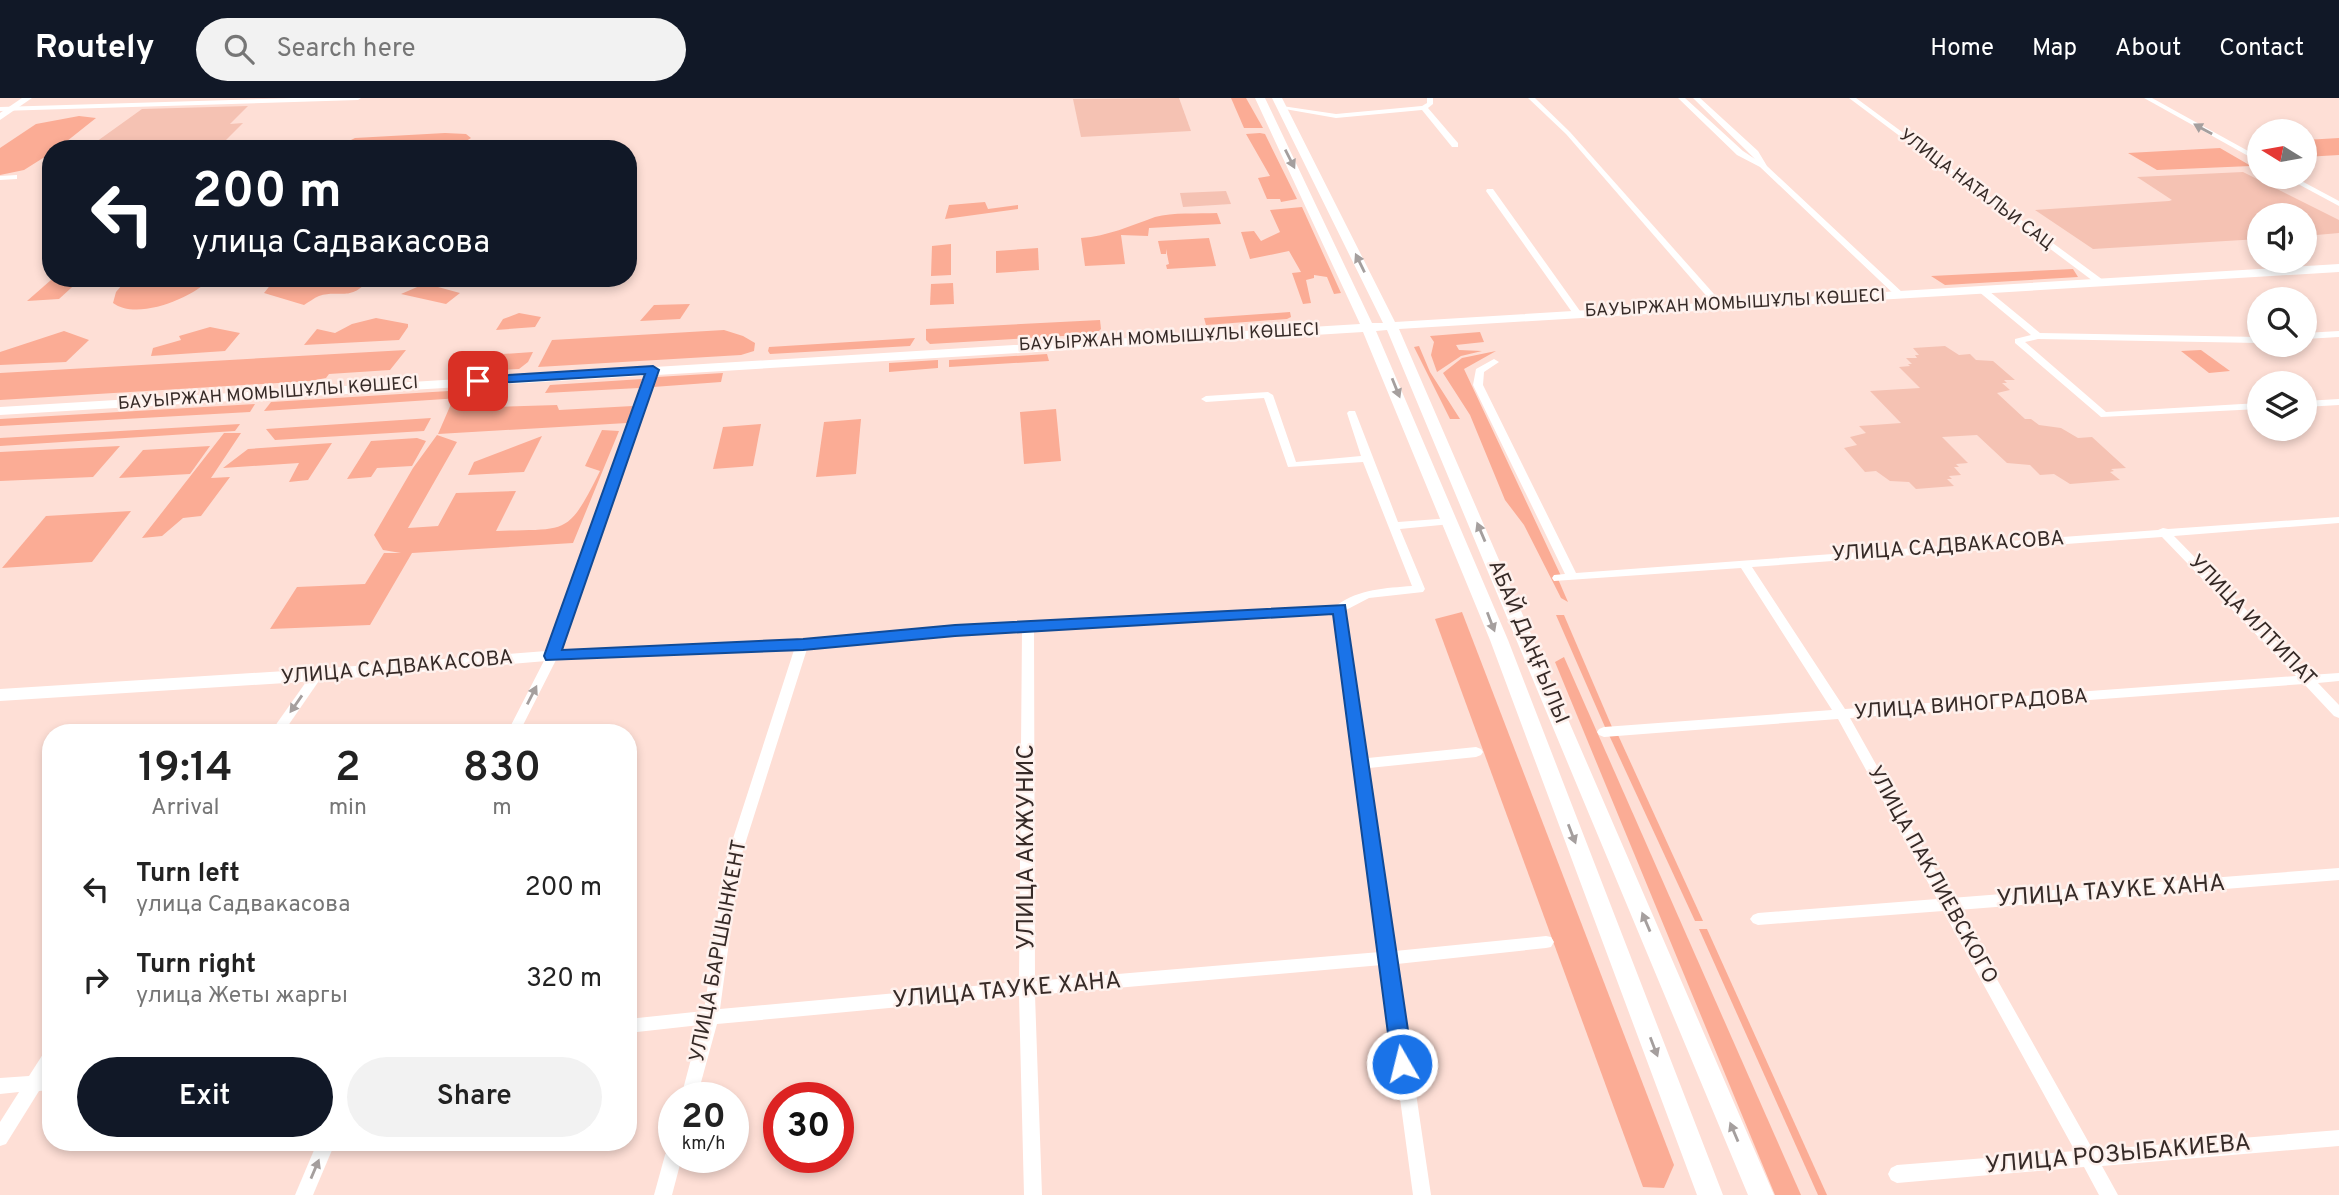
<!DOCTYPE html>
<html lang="en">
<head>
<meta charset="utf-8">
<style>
	:root { --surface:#fff; --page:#f2f2f2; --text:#222; --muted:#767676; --accent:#111827 }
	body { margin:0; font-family:Overpass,sans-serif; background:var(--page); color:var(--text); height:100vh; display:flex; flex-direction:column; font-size:26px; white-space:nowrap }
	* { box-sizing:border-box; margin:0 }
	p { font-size:23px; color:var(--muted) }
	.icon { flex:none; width:38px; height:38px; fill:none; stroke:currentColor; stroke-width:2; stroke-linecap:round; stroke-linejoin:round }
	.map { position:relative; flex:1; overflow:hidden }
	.drawer { position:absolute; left:42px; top:626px; width:595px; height:427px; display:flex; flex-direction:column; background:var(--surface); border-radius:28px; box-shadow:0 4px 10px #0003 }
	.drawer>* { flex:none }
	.guide { position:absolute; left:42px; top:42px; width:595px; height:147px; border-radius:28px; box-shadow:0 4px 10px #0003; background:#111827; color:#fff; overflow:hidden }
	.needle { width:46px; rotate:281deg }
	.fabs { position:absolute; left:2247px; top:21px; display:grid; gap:14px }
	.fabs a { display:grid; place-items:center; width:70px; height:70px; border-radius:50%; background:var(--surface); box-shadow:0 4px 10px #0003; font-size:35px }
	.speed { position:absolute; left:658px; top:984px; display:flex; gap:14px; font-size:35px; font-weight:700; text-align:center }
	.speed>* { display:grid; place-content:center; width:91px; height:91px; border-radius:50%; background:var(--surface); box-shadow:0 4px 10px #0003; line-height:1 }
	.speed small { font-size:18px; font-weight:400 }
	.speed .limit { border:10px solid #d22; background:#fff; color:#111 }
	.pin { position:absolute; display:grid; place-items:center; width:60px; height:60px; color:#fff; margin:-30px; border-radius:14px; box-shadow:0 4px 10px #0006 }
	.me { position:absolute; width:77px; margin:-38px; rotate:352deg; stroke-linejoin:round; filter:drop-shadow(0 0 5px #0008) }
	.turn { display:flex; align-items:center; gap:24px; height:147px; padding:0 35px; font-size:32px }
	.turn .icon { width:91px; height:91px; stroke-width:2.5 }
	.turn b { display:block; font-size:49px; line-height:60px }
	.eta { display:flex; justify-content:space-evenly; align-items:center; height:119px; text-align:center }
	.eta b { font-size:42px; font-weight:600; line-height:49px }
	.button { display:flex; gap:14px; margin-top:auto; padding:14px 35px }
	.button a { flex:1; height:80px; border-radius:42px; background:var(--accent); color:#fff; font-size:28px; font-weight:600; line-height:80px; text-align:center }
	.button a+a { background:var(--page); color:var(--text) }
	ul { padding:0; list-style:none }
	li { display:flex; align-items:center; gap:21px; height:91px; padding:0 35px }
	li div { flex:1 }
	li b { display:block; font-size:26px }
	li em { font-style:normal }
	header { display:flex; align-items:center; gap:42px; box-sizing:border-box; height:98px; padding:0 35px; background:var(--accent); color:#fff }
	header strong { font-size:33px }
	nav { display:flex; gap:38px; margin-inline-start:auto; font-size:24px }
	.search { width:490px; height:63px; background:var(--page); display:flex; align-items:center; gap:18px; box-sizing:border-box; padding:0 24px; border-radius:38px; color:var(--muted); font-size:26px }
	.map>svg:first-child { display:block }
</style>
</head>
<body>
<header>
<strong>Routely</strong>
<div class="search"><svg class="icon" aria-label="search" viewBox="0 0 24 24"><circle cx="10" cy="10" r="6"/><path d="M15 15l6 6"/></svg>Search here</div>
<nav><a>Home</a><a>Map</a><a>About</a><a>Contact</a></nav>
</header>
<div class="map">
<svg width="2339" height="1097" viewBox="0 0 2339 1097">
	<rect width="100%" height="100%" fill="#fedfd6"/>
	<!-- green -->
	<g fill="#fbac95">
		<polygon points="1231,0 1246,0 1263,30 1244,30"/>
		<polygon points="79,18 96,20 57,51 51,51 51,55 24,72 0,77 0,50 36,26"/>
		<polygon points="445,35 466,36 471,40 453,51 333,51 355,40"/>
		<polygon points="1260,35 1265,36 1297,101 1281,104 1280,101 1267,101 1258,80 1270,78 1246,36"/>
		<polygon points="2339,40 2339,57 2305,59 2305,42"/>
		<polygon points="2220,50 2251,68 2157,72 2128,55"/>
		<polygon points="985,104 988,111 1018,107 1018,111 945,121 949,107"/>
		<polygon points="1302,109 1341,195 1334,196 1327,179 1314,177 1314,180 1306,182 1311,205 1303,206 1292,175 1301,174 1289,153 1250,161 1241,134 1254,133 1261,143 1280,134 1270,112"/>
		<path d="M1217,115L1221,126L1149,130L1148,138L1121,137L1125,166L1085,168L1081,140C1108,138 1130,128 1155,119C1173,114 1198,116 1217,115Z"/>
		<polygon points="1209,140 1216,168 1167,171 1166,167 1169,166 1166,151 1166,156 1161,156 1158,143"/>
		<polygon points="951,146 951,177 931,178 932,148"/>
		<polygon points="1038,150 1039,172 996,175 996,153"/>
		<polygon points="2073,171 2078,179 1945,187 1931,178"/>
		<polygon points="82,180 59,201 27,203 51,182"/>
		<path d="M128,180H211C193,200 137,223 113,205L116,194Z"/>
		<path d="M276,180H347L342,189L349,180H370C351,205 339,191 319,198C314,200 309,204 304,207L264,195Z"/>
		<polygon points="431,183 438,189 460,195 446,206 401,196"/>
		<polygon points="953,185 954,206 930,207 931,186"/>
		<polygon points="690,206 680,221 640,223 654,207"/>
		<polygon points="1290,214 1291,219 1287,221 1206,227 1204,220"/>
		<polygon points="519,215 541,219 535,229 496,232 503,221"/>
		<polygon points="376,220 408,226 408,229 399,242 304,247 317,231 335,235 352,226"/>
		<polygon points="1100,222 1101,231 1096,236 930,246 926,242 926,231"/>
		<polygon points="210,229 240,235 225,253 151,258 153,250 181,242 179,238"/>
		<polygon points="724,232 743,238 755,245 754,253 741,257 538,269 552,242"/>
		<polygon points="64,233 89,242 66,264 0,267 0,254"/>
		<polygon points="1480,234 1484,244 1456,247 1459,252 1482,253 1461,258 1437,274 1431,257 1434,244 1430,238"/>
		<polygon points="915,240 910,248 770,256 768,253 769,249"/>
		<polygon points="1419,248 1430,274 1460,321 1450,321 1414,249"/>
		<polygon points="406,252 390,272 329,276 326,280 310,283 0,302 0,275"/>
		<polygon points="2201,252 2230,273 2209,275 2181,253"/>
		<polygon points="1496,253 1464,271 1562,480 1558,481 1568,504 1561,500 1524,427 1505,402 1470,317 1443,275 1462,260"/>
		<polygon points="533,254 528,264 519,271 464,274 473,258"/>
		<polygon points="1047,256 1049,263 949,269 949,262"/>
		<polygon points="938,262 938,270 889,274 889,265"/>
		<polygon points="723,275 721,284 653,289 657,279"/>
		<polygon points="642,281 639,290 545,295 550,287"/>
		<polygon points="465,292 460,300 264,313 271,304"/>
		<polygon points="255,306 250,314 0,328 0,321"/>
		<polygon points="451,306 457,306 457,310 557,307 559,312 633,308 627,325 438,336"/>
		<polygon points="1056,311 1061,363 1024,366 1020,314"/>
		<polygon points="431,320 424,333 275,342 266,331"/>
		<polygon points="861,321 856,376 816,379 824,324"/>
		<polygon points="240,326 235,333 0,348 0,340"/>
		<polygon points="761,326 753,368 713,371 723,329"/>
		<path d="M602,332L619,333L573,445L412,455L370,527L270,531L297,489L365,486L384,455H401L383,452L374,437L413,370L437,337L457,344L408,430L438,428L456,395L516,393L496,433C567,430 567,440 600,373L585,368Z"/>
		<polygon points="224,335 241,335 211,380 230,379 201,418 183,420 162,438 142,440"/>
		<polygon points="542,338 524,374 468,377 474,364"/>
		<polygon points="417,340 426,343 412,368 377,370 371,379 347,381 371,343"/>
		<polygon points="332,345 308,382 289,384 299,365 223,370 248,351"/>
		<polygon points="120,348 93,379 0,383 0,354"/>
		<polygon points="210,348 190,376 119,380 143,352"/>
		<polygon points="131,413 92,464 2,470 46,418"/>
		<polygon points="1462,514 1674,1067 1664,1090 1643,1089 1435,521"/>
		<polygon points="1556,517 1564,517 1612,629 1605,629"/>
		<polygon points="1564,559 1801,1097 1775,1097 1555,564"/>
		<polygon points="1609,637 1618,637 1703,823 1695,823"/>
		<polygon points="1699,831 1707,831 1827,1097 1818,1097"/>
	</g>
	<!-- building -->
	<g fill="#f5c2b3">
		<polygon points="1179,0 1191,33 1081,39 1073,1"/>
		<polygon points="248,8 230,26 243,25 226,42 209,43 200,51 89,49 142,11"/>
		<polygon points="2243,74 2339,122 2339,135 2305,138 2305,117 2259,117 2259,141 2093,151 2035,112 2169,103 2172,102 2137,79"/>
		<polygon points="1226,93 1231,106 1183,109 1180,95"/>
		<polygon points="1945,248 1959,257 1970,256 1976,262 1993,263 2015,282 2004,282 2007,285 2002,285 2010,292 1997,295 2025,321 2031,321 2039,327 2061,330 2078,340 2092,339 2126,370 2111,371 2114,373 2110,374 2120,382 2070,386 2054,376 2040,377 2030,367 2007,365 1977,337 1942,339 1968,365 1956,366 1959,369 1954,369 1961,377 1949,378 1952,381 1947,381 1954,388 1916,391 1909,384 1890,383 1876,373 1865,374 1844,350 1857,347 1850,339 1866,335 1859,328 1901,325 1870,293 1920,290 1899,269 1910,268 1908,266 1912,266 1906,260 1917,260 1915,257 1919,257 1913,250"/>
	</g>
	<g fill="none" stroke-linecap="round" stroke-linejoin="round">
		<!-- minor -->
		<g fill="#fff" fill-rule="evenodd">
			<polygon points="293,0 361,0 358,2 0,13 0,9"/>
			<polygon points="1427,0 1433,0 1433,6 1428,10 1458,45 1458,49 1452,49 1422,12 1336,20 1279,10 1282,8 1336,16 1422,8 1427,5"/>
			<polygon points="1528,0 1535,0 1570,34 1722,205 1722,209 1716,209 1566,36"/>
			<polygon points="1678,0 1685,0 1743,53 1755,61 1693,0 1700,0 1758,53 1767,68 1903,195 1903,199 1897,199 1760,69 1737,57"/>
			<polygon points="1849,0 1856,0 2103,182 2103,186 2097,186"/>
			<polygon points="2144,0 2152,0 2259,59 2259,64"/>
			<polygon points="17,77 17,81 0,82 0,78"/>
			<polygon points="2285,79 2294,79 2339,103 2339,108"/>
			<polygon points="1487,91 1493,91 1580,213 1580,217 1574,217 1486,93"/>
			<polygon points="1978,189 1984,189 2040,235 2259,239 2259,245 2038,241 2025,244 2106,314 2259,305 2259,311 2101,319 2015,245 2015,241 2031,237 1978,193"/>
			<polygon points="2339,233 2339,239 2305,241 2305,235"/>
			<path d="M1494,261L1499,264L1484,274L1483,287L1576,475L2158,432L2163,430L2168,431L2339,419V425L2174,438L2310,577L2339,575V583L2318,585L2339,607V620L2334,618L2304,586L1850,620L1951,800L2339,770V782L1958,812L2093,1052L2339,1032V1048L2102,1068L2118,1097H2099L2084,1069L1897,1085L1891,1082L1888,1076L1891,1070L1897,1067L2075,1053L1943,813L1758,827L1753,825L1750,821L1753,817L1758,815L1937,801L1838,621L1604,639L1599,637L1597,634L1599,631L1604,629L1832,612L1741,470L1554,483L1552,480L1554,477L1565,476L1473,287L1476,271ZM2162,439L2296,578L1845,611L1752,469Z"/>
			<path d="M1268,294L1273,297L1296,364L1361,358L1347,315L1349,313H1355L1398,424L1451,420L1456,423L1451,426L1400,431L1425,491L1423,494L1369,500L1346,512L1368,660L1476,649L1481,651L1483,654L1481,657L1476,659L1369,670L1395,853L1546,838L1551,839L1554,844L1551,849L1546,850L1397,866L1431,1097H1413L1382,867L1035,897L1042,1097H1024L1019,898L717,926L697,999H681L700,927L628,935V921L704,913L726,762L794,552L556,562L519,635H507L548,555L802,543L931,530L1337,507C1359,491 1386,490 1412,488L1363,364L1288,369L1264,300L1206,304L1201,301L1206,298ZM1335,515L1380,854L1035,883L1034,532ZM1022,533L1019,884L720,911L740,762L807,551L931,538Z"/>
			<polygon points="2339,301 2339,307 2305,309 2305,303"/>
			<polygon points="317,573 323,577 283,635 270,635 313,574"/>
			<polygon points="51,951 51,973 49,976 51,976 51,992 39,993 6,1046 0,1048 0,1024 19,994 0,996 0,980 29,978 45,953"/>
			<polygon points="317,1045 335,1045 313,1097 295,1097"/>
			<polygon points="674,1049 674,1059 682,1059 672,1097 654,1097 665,1057 668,1051"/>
		</g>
		<!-- tertiary -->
		<g fill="#fff" fill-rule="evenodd">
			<polygon points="22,0 32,0 0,22 0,15"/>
			<polygon points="653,268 659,272 558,562 317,583 0,603 0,591 317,571 546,553 647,272"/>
		</g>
		<!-- secondary -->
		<polygon fill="#fff" fill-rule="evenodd" points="1255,0 1265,0 1372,225 1383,225 1272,0 1282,0 1395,224 2339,166 2339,174 1399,231 1774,1097 1748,1097 1387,232 1376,233 1508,542 1723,1097 1697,1097 1490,542 1363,234 0,317 0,309 1360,226"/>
	</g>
	<!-- one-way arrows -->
	<defs><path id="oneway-solid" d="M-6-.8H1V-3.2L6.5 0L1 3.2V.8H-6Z" transform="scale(1.75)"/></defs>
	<g fill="#a59f9e">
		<use href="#oneway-solid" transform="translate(2203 31) rotate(-151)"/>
		<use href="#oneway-solid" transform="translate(1290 61) rotate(63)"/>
		<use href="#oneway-solid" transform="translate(1360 165) rotate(-116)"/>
		<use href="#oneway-solid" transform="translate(1396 290) rotate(68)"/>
		<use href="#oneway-solid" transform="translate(1481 434) rotate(-113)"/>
		<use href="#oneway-solid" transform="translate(1491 524) rotate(69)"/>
		<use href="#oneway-solid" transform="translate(532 597) rotate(-63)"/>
		<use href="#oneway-solid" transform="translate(296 606) rotate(125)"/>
		<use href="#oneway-solid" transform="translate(1572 736) rotate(69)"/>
		<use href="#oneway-solid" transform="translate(1646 824) rotate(-113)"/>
		<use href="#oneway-solid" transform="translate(1654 949) rotate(69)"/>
		<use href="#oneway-solid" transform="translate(1734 1034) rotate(-113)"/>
		<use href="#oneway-solid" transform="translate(315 1071) rotate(-67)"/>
	</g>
	<!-- route -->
	<polygon fill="#1a73e8" stroke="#114b97" stroke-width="2" points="653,268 659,272 562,552 803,541 955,527 1345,507 1413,966 1410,973 1402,976 1395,973 1392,966 1333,516 955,538 803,552 546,562 544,558 645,276 478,286 472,283 478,279"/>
	<g text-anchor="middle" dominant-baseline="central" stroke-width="5" stroke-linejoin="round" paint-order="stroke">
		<!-- far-street labels -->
		<g font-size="18" fill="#362a27" stroke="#fef1ed">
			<text transform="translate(1976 92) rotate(37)">УЛИЦА НАТАЛЬИ САЦ</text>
			<text transform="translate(1735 206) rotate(-3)">БАУЫРЖАН МОМЫШҰЛЫ КӨШЕСІ</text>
			<text transform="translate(1169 240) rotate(-3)">БАУЫРЖАН МОМЫШҰЛЫ КӨШЕСІ</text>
			<text transform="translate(268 296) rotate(-4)">БАУЫРЖАН МОМЫШҰЛЫ КӨШЕСІ</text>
		</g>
		<!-- street labels -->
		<g font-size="21" fill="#362a27" stroke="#fef1ed">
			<text transform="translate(1948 449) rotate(-4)">УЛИЦА САДВАКАСОВА</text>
			<text transform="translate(2252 523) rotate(46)">УЛИЦА ИЛТИПАТ</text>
			<text transform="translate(1528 544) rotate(67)">АБАЙ ДАҢҒЫЛЫ</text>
			<text transform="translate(397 570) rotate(-5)">УЛИЦА САДВАКАСОВА</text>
			<text transform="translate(1971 607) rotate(-4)">УЛИЦА ВИНОГРАДОВА</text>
			<text transform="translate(1932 777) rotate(61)">УЛИЦА ПАКЛИЕВСКОГО</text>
			<text transform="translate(719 853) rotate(-79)">УЛИЦА БАРШЫНКЕНТ</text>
		</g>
		<!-- near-street labels -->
		<g font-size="24" fill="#362a27" stroke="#fef1ed">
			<text transform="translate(1027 749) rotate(-90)">УЛИЦА АКЖУНИС</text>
			<text transform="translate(2111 794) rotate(-4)">УЛИЦА ТАУКЕ ХАНА</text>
			<text transform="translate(1007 893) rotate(-5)">УЛИЦА ТАУКЕ ХАНА</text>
			<text transform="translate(2118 1057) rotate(-5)">УЛИЦА РОЗЫБАКИЕВА</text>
		</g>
	</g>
</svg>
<div class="fabs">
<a><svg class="needle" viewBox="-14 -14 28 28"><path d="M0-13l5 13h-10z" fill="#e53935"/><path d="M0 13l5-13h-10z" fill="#767676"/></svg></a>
<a><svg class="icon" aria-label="sound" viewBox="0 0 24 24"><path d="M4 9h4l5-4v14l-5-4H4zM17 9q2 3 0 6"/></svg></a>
<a><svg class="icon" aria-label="search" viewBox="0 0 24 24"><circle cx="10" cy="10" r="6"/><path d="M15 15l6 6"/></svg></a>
<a><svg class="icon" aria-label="layers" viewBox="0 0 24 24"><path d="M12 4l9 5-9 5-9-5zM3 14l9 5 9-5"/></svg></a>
</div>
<div class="speed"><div>20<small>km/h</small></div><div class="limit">30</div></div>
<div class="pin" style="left:478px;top:283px;background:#d93025"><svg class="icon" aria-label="arrive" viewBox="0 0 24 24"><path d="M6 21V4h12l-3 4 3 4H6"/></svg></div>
<svg class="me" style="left:1402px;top:966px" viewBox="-20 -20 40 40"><circle r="17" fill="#1a73e8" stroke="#fff" stroke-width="3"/><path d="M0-11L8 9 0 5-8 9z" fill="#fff"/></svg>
<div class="guide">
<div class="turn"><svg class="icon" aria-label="left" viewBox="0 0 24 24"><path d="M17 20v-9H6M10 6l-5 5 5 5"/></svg><div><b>200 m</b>улица Садвакасова</div></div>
</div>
<section class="drawer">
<div class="eta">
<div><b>19:14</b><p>Arrival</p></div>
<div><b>2</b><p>min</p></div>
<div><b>830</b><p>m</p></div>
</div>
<ul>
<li><svg class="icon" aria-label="left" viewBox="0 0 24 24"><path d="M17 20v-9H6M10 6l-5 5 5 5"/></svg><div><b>Turn left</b><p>улица Садвакасова</p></div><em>200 m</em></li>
<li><svg class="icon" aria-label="right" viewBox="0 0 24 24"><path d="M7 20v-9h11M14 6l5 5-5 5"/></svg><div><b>Turn right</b><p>улица Жеты жаргы</p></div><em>320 m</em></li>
</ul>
<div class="button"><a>Exit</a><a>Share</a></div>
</section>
</div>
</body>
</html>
